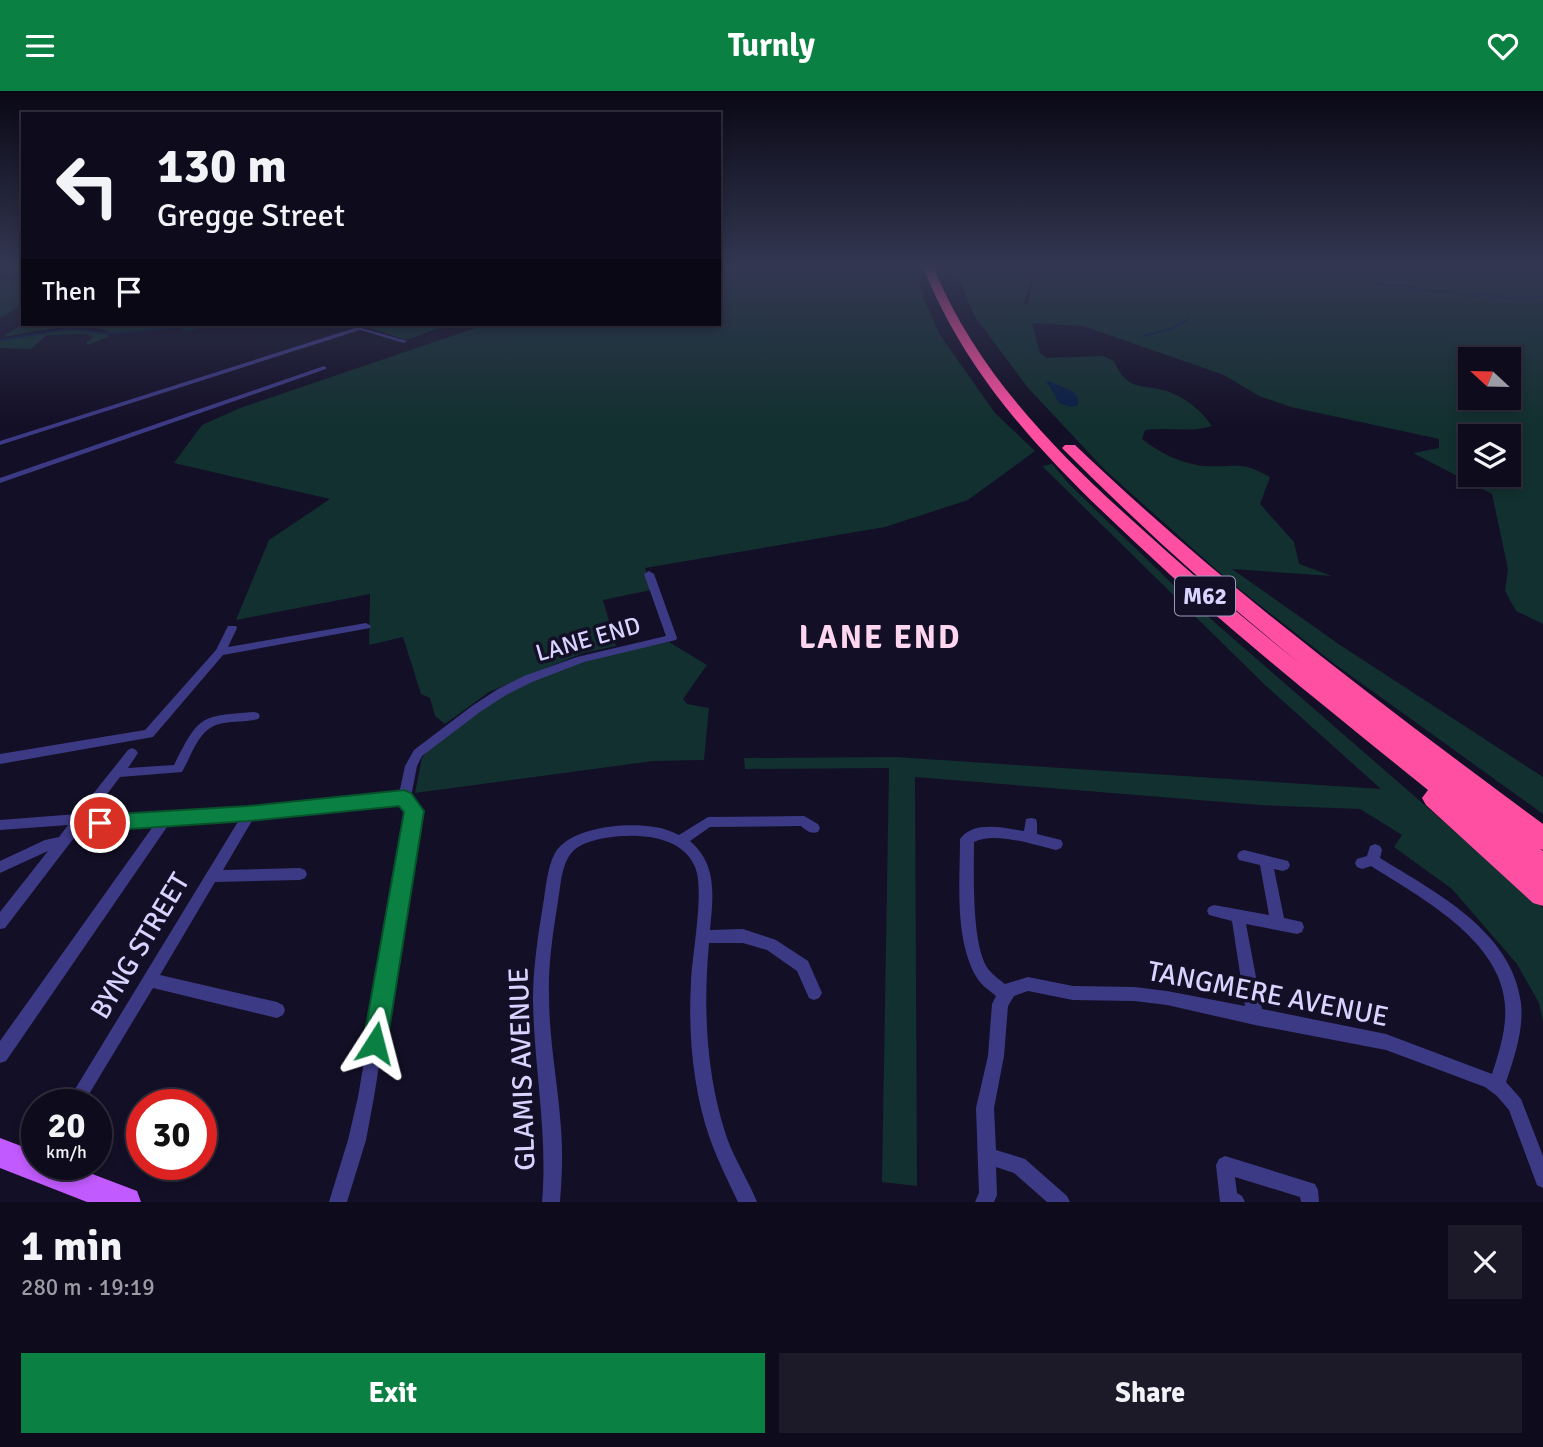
<!DOCTYPE html>
<html lang="en">
<head>
<meta charset="utf-8">
<style>
	:root { --surface:#0e0b1c; --page:#1c1929; --text:#f1f3f6; --muted:#9b9ba3; --line:#2e2b3b; --accent:#0b8043 }
	body { margin:0; font-family:Signika,sans-serif; background:var(--page); color:var(--text); height:100vh; display:flex; flex-direction:column; font-size:26px; white-space:nowrap }
	* { box-sizing:border-box; margin:0 }
	p { font-size:23px; color:var(--muted) }
	.icon { flex:none; width:38px; height:38px; fill:none; stroke:currentColor; stroke-width:2; stroke-linecap:round; stroke-linejoin:round }
	.map { position:relative; height:1111px; overflow:hidden }
	.side { display:flex; flex-direction:column; background:var(--surface); flex:1 }
	.side>* { flex:none }
	.banner { position:absolute; left:21px; top:21px; width:700px; height:214px; border-radius:0px; box-shadow:0 4px 10px #0003,0 0 0 2px var(--line); background:#0e0b1c; color:var(--text); overflow:hidden }
	.needle { width:46px; rotate:292deg }
	.buttons { position:absolute; left:1458px; top:256px; display:grid; gap:14px }
	.buttons a { display:grid; place-items:center; width:63px; height:63px; border-radius:0px; background:var(--surface); box-shadow:0 4px 10px #0003,0 0 0 2px var(--line); font-size:35px }
	.speed { position:absolute; left:21px; top:998px; display:flex; gap:14px; font-size:35px; font-weight:700; text-align:center }
	.speed>* { display:grid; place-content:center; width:91px; height:91px; border-radius:50%; background:var(--surface); box-shadow:0 4px 10px #0003,0 0 0 2px var(--line); line-height:1 }
	.speed small { font-size:18px; font-weight:400 }
	.speed .limit { border:10px solid #d22; background:#fff; color:#111 }
	.pin { position:absolute; display:grid; place-items:center; width:60px; height:60px; color:#fff; margin:-30px; border:4px solid #fff; border-radius:50%; box-shadow:0 2px 7px #0007 }
	.me { position:absolute; width:77px; margin:-38px; rotate:9deg; stroke-linejoin:round; filter:drop-shadow(0 0 5px #0008) }
	.turn { display:flex; align-items:center; gap:24px; height:147px; padding:0 21px; font-size:32px }
	.turn .icon { width:91px; height:91px; stroke-width:2.5 }
	.turn b { display:block; font-size:49px; line-height:60px }
	.then { display:flex; align-items:center; height:66px; padding:0 21px; background:#0003; gap:14px; font-size:26px }
	.round { display:grid; place-items:center; flex:none; width:74px; height:74px; border-radius:0px; background:var(--page) }
	.summary { display:flex; align-items:center; justify-content:space-between; height:119px; padding:0 21px }
	h1 { font-size:42px; font-weight:700; line-height:52px }
	.button { display:flex; gap:14px; margin-top:auto; padding:14px 21px }
	.button a { flex:1; height:80px; border-radius:0px; background:var(--accent); color:#fff; font-size:28px; font-weight:700; line-height:80px; text-align:center }
	.button a+a { background:var(--page); color:var(--text) }
	header { display:flex; justify-content:space-between; align-items:center; height:91px; padding:0 21px; background:var(--accent); color:#fff; font-size:32px; font-weight:700 }
	.map>svg:first-child { display:block }
</style>
</head>
<body>
<header><svg class="icon" aria-label="menu" viewBox="0 0 24 24"><path d="M4 6h16M4 12h16M4 18h16"/></svg>Turnly<svg class="icon" aria-label="heart" viewBox="0 0 24 24"><path d="M12 20l-8-8c-3-5 5-10 8-4 3-6 11-1 8 4z"/></svg></header>
<div class="map">
<svg width="1543" height="1111" viewBox="0 0 1543 1111">
	<rect width="100%" height="100%" fill="#130f26"/>
	<!-- green -->
	<g fill="#12302f" fill-rule="evenodd">
		<polygon points="719,178 917,178 923,206 940,244 995,322 1035,360 968,409 885,436 645,477 651,499 603,509 616,555 583,562 489,601 445,633 435,625 430,607 421,603 403,546 369,554 370,503 236,529 269,449 330,408 174,372 202,334 240,317 487,233 719,233"/>
		<path d="M955,178H1034L1024,212L1027,214L1036,178H1543V533L1516,520L1505,500L1508,478L1492,403L1413,362L1439,357V348L1291,316L1259,305L1224,284L1083,235L1032,232L1040,262L1047,267L1103,265L1114,270C1129,305 1146,290 1174,303C1190,310 1202,321 1212,335C1191,342 1169,336 1145,339L1142,348C1160,362 1183,374 1207,375C1238,377 1239,369 1270,386L1260,413L1294,451L1299,473L1332,485L1232,478L1343,556L1543,686V723L1336,574L1228,489L1105,379L1029,298L975,226ZM1470,268H1508V306H1470ZM1470,345H1508V383H1470Z"/>
		<polygon points="23,186 23,213 0,227 0,190"/>
		<path d="M36,233H211L187,239L181,235L111,242C85,227 32,242 2,246L20,235Z"/>
		<polygon points="358,233 451,233 406,249"/>
		<polygon points="62,239 95,240 110,245 88,254 86,252 93,246 86,243 47,244 31,258 0,257 0,250"/>
		<polygon points="1052,373 1070,394 1189,509 1543,817 1543,931 1539,912 1517,873 1452,798 1394,756 1402,744 1360,718 1260,714 915,686 917,1095 882,1091 889,677 745,678 744,667 895,666 1381,698 1265,594 1042,375"/>
		<polygon points="669,551 707,574 683,608 687,613 709,617 704,669 653,670 415,702 422,667 429,657 509,598 582,568"/>
	</g>
	<!-- water -->
	<polygon fill="#0a1f44" points="1046,289 1072,300 1078,306 1078,314 1071,316 1059,312"/>
	<g fill="none" stroke-linecap="round" stroke-linejoin="round">
		<!-- stream -->
		<g stroke="#0a1f44" stroke-width="2">
			<polyline points="1271,178 1287,183 1322,183 1372,189 1383,195 1402,194 1428,200 1452,200 1473,206 1484,203 1507,207 1543,206"/>
			<polyline points="1144,245 1173,237 1189,228"/>
			<polyline points="0,249 68,238 108,243 181,236 185,240 213,233"/>
		</g>
		<!-- minor -->
		<g fill="#3d3a85" fill-rule="evenodd">
			<polygon points="358,236 407,250 404,252 360,239 0,354 0,350"/>
			<polygon points="324,275 326,276 326,278 0,392 0,387"/>
			<path d="M649,480L654,483L677,547L676,549L584,571L532,591L506,604L480,621L422,665L417,675L411,706L420,720L374,1006L366,1049L347,1111H329L348,1049L358,1006L407,721L401,712L253,728L223,779L300,777L305,779L307,783L305,787L300,789L215,791L160,884L277,911L283,914L285,919L283,924L277,927L153,897L83,1013H66L239,729L169,733L6,970L0,972V950L154,734L80,739L5,837L0,838V821L48,760L0,782V770L45,749L59,746L68,734L0,739V729L77,723L128,659L132,657L136,659L138,662L128,677L174,674C199,625 199,625 254,621L258,622L260,625L258,628C247,631 235,630 224,632C199,635 193,662 182,681L120,686L88,728L249,718L399,703L405,675L414,659L472,615L498,598L524,585L577,566L666,545L644,483Z"/>
			<polygon points="366,532 371,535 370,537 223,564 153,646 0,673 0,663 145,639 216,559 228,535 236,535 237,537 228,556"/>
			<path d="M804,725L818,733L820,737L818,741C810,743 807,740 801,735L710,736L690,750C718,774 713,806 710,839L743,838L776,849L808,870L822,902L819,907L814,909L809,907L797,880L767,859L743,852H709C703,917 706,985 727,1047C735,1069 748,1089 757,1111H738C728,1090 718,1070 710,1048C693,999 688,943 691,891C692,864 705,799 695,776C680,738 617,741 586,752C561,761 562,788 558,810C553,842 548,873 549,905C549,949 558,993 561,1037C563,1062 562,1086 560,1111H542C548,1043 534,977 533,909C533,877 538,845 543,814C546,797 547,777 555,762C570,736 627,731 654,736C663,737 671,740 679,744L708,726Z"/>
			<path d="M1031,727L1036,728L1037,732V743L1061,749L1063,753L1061,757L1056,759C1034,754 994,740 974,751C974,780 971,857 989,879C993,884 1000,889 1005,893L1028,886L1073,895L1134,896L1167,900L1245,915L1232,830L1209,824L1207,820L1209,816L1214,814L1269,824L1260,774L1239,769L1237,765L1239,761L1244,759L1288,770L1290,774L1288,778L1283,780L1274,778L1284,827L1302,831L1304,836L1302,841L1297,843L1246,833L1262,918L1386,943L1492,983C1499,961 1507,937 1505,914C1501,849 1420,806 1371,775L1362,778L1357,776L1355,772L1357,768L1367,765L1370,755L1375,753L1380,755L1382,759L1380,767C1435,801 1512,840 1521,912C1524,939 1514,967 1506,991L1521,1008L1543,1065V1097L1537,1094L1509,1019L1497,1005L1485,996L1386,959L1255,934L1167,914L1134,910L1073,909L1028,900L1014,905L1008,915L1004,965L994,1017L996,1059L1025,1068L1067,1105L1070,1111H1047L1014,1082L996,1076L997,1104L994,1111H975L979,1102L976,1017L988,965L992,913L996,905C990,900 981,894 977,887C954,848 960,791 960,748C974,729 1004,737 1024,740L1026,728Z"/>
			<polygon points="1225,1065 1315,1093 1318,1099 1319,1111 1301,1111 1300,1106 1235,1086 1237,1102 1242,1105 1245,1111 1220,1111 1216,1074 1219,1068"/>
		</g>
		<!-- primary -->
		<polygon fill="#c25bff" fill-rule="evenodd" points="0,1047 37,1061 37,1073 66,1073 137,1100 141,1111 87,1111 0,1077"/>
		<!-- motorway -->
		<path fill="#ff4fa3" fill-rule="evenodd" d="M924,178H934C977,280 1052,357 1133,430C1188,480 1245,529 1303,575C1220,508 1141,436 1065,360L1062,357L1065,354H1075C1221,494 1381,613 1543,733V759L1540,758L1543,760V815L1533,812L1426,714L1422,707L1428,699C1329,619 1229,540 1136,452C1050,372 968,289 924,178Z"/>
	</g>
	<!-- sky -->
	<linearGradient id="sky" x2="0" y2="1"><stop stop-color="#0a0815"/><stop offset="0.53" stop-color="#333752"/><stop offset="1" stop-color="#333752" stop-opacity="0"/></linearGradient>
	<rect width="1543" height="333" fill="url(#sky)"/>
	<!-- route -->
	<polygon fill="#0b8043" stroke="#07532c" stroke-width="2" points="404,699 411,702 424,720 387,952 383,961 375,964 366,961 363,952 404,721 399,715 248,730 100,740 93,738 90,732 93,727 100,724 248,715"/>
	<g text-anchor="middle" dominant-baseline="central" stroke-width="7" stroke-linejoin="round" paint-order="stroke">
		<!-- shield labels -->
		<rect fill="#130f26" stroke="#9e99be" stroke-width="2" x="1175" y="485.5" width="60" height="39" rx="5"/>
		<g font-size="23" font-weight="bold" fill="#d9d4ff">
			<text x="1205" y="505">M62</text>
		</g>
		<!-- street labels -->
		<g font-size="24" fill="#d9d4ff" stroke="#130f26">
			<text transform="translate(588 548) rotate(-16)">LANE END</text>
		</g>
		<!-- near-street labels -->
		<g font-size="28" fill="#d9d4ff" stroke="#130f26">
			<text transform="translate(140 855) rotate(-59)">BYNG STREET</text>
			<text transform="translate(1268 903) rotate(11)">TANGMERE AVENUE</text>
			<text transform="translate(522 978) rotate(-92)">GLAMIS AVENUE</text>
		</g>
		<!-- district labels -->
		<g font-size="32" font-weight="bold" letter-spacing="2" fill="#ffd6f0" stroke="#130f26">
			<text x="880" y="546">LANE END</text>
		</g>
	</g>
</svg>
<div class="buttons">
<a><svg class="needle" viewBox="-14 -14 28 28"><path d="M0-13l5 13h-10z" fill="#e53935"/><path d="M0 13l5-13h-10z" fill="#9b9ba3"/></svg></a>
<a><svg class="icon" aria-label="layers" viewBox="0 0 24 24"><path d="M12 4l9 5-9 5-9-5zM3 14l9 5 9-5"/></svg></a>
</div>
<div class="speed"><div>20<small>km/h</small></div><div class="limit">30</div></div>
<div class="pin" style="left:100px;top:732px;background:#d93025"><svg class="icon" aria-label="arrive" viewBox="0 0 24 24"><path d="M6 21V4h12l-3 4 3 4H6"/></svg></div>
<svg class="me" style="left:375px;top:952px" viewBox="-20 -20 40 40"><path d="M0-17L14 15 0 8-14 15z" fill="#0b8043" stroke="#fff" stroke-width="4"/></svg>
<div class="banner">
<div class="turn"><svg class="icon" aria-label="left" viewBox="0 0 24 24"><path d="M17 20v-9H6M10 6l-5 5 5 5"/></svg><div><b>130 m</b>Gregge Street</div></div>
<div class="then">Then<svg class="icon" aria-label="arrive" viewBox="0 0 24 24"><path d="M6 21V4h12l-3 4 3 4H6"/></svg></div>
</div>
</div>
<section class="side">
<div class="summary"><div><h1>1 min</h1><p>280 m · 19:19</p></div><a class="round"><svg class="icon" aria-label="close" viewBox="0 0 24 24"><path d="M6 6l12 12M18 6L6 18"/></svg></a></div>
<div class="button"><a>Exit</a><a>Share</a></div>
</section>
</body>
</html>
